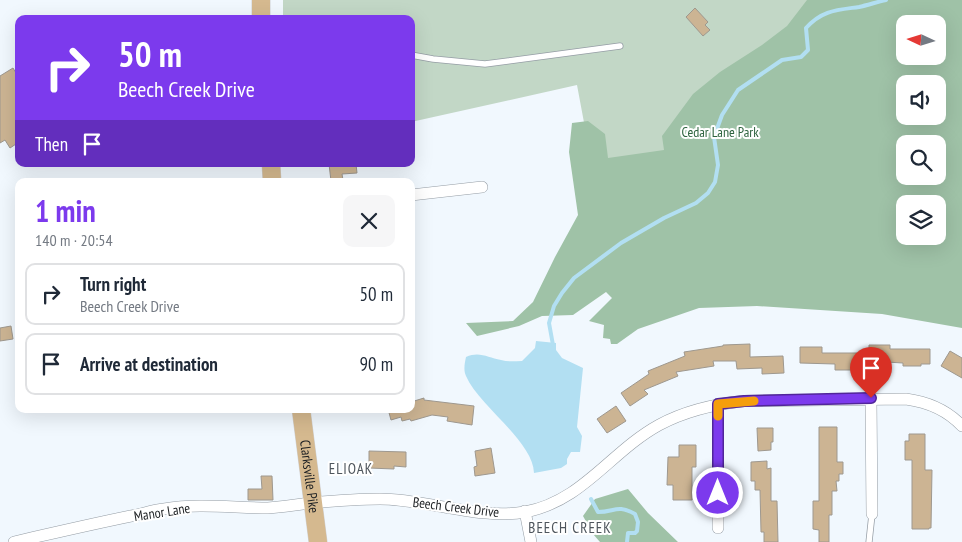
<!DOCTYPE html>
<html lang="en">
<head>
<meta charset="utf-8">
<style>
	:root { --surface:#fff; --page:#f6f6f7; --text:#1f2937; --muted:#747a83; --line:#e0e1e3; --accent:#7c3aed }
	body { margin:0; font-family:"PT Sans Narrow",sans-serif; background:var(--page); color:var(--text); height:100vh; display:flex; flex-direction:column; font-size:19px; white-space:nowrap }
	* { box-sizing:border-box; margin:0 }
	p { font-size:16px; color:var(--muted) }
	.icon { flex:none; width:28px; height:28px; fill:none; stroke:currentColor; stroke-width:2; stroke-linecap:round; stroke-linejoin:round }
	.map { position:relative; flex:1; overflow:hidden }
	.side { position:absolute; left:15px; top:178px; width:400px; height:235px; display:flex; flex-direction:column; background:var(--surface); border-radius:10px; box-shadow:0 5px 20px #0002 }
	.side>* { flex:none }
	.top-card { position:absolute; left:15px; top:15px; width:400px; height:152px; border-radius:10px; box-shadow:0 5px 20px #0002; background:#7c3aed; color:#fff; overflow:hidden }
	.needle { width:32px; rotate:274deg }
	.buttons { position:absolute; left:896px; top:15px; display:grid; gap:10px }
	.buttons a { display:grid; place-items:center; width:50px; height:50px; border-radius:10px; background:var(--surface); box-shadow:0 5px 20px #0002; font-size:25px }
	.pin { position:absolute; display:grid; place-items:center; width:42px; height:42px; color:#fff; margin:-51px -21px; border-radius:50% 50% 50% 0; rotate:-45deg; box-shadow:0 0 5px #0007 }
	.pin .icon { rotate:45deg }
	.me { position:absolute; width:55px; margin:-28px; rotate:0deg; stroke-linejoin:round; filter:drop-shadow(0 0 4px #0008) }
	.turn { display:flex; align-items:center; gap:18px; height:105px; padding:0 20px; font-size:22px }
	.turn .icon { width:65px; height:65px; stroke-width:2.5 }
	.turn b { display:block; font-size:35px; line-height:42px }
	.then { display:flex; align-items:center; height:48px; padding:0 20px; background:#0003; gap:10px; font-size:19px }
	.round { display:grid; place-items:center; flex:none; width:52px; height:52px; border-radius:10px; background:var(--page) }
	.summary { display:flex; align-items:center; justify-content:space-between; height:85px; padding:0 20px }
	h1 { font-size:30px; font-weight:700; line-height:38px; color:var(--accent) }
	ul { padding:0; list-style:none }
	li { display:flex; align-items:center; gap:15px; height:62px; margin:0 10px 8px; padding:0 10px; border:2px solid var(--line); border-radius:10px }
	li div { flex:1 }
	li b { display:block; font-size:19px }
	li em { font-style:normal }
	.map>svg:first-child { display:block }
</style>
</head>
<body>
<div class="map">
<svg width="962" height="542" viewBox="0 0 962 542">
	<rect width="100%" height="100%" fill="#f1f8fe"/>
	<!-- green -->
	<path fill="#c2d7c6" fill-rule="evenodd" d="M283,0H962V196L905,204L617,299L577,85L411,122V19H283ZM905,24H938V56H905ZM905,84H938V116H905ZM905,144H938V176H905Z"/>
	<!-- forest -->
	<g fill="#9fc2a7" fill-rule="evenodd">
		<path d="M807,0H962V328L882,314L757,306L699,308L638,329L617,344H611L610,339L603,338L604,325L589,321L612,298L606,292L573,315L542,316L519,326L477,336L466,323L513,321L533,302L555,257L578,215L569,152L572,123L588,121L605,134L608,158L664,150L662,136L693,94L720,72L762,45L787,26ZM905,24H938V56H905ZM905,84H938V116H905ZM905,144H938V176H905ZM905,204H938V236H905Z"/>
		<polygon points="628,489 648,513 678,542 600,542 593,534 583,516 595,499"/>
	</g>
	<!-- water -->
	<path fill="#b2dff2" d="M536,341L556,343V350L562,358L583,368L577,427L582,436L580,452H571L567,459V464L561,468L534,473C533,441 479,406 466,376C463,370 465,362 466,357C480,351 488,358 501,360C508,362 515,361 522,361L535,348Z"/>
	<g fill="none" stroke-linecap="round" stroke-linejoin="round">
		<!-- stream -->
		<g stroke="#b2dff2" stroke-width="4">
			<path d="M553,345L549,323L554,306L562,293L574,278L621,243L664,218L696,203L708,193L715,182L718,165L714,137L722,115L738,90L782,60L801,57L808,50L806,28C822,10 837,10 859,7C868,5 877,2 886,0"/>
			<path d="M591,499L598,512C615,512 617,504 635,514L638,522L637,531L635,533H628L627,542"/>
		</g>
	</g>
	<!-- building -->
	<g fill="#ccb493" stroke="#9e988f">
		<polygon points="695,8 708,22 705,25 710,30 703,36 686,17"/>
		<polygon points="13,68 19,78 19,142 10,148 5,140 0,143 0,76"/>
		<polygon points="329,164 356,164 357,173 342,174 343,180 331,181"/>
		<polygon points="11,326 13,339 0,341 0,328"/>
		<polygon points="750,344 750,357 783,356 784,373 762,374 762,368 737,369 736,361 713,361 714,366 676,372 678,376 644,390 648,394 630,406 621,393 649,374 648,371 685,356 684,352 723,346 723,345"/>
		<polygon points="869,345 890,345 890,349 930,349 930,364 921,364 921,366 903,366 903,363 869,361"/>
		<polygon points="800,347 822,347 822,353 857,353 857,370 835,370 835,364 800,363"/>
		<polygon points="950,351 962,358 962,378 941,366"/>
		<polygon points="424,398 424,400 474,406 472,425 447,421 448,417 432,415 411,421 410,419 402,421 401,417 391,420 388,409 411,409 411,402"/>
		<polygon points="616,406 626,421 607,433 597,419"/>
		<polygon points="819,427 837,427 837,462 843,462 843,474 839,474 839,481 836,481 837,491 832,491 832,515 829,515 829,542 819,542 819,530 813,529 813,501 819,501"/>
		<polygon points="757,428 773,428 773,442 771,442 771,450 758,451"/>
		<polygon points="909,434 925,434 925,470 932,470 931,528 929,528 929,529 912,529 912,460 905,460 905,441 909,441"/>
		<polygon points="679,445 696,445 696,467 692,467 692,500 673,500 673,485 667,485 668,457 679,457"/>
		<polygon points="491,448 495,473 475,476 474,467 477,466 475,451"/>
		<polygon points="369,451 406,452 406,467 394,466 394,469 369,468"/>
		<polygon points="767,461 767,469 771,468 771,501 777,501 778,542 764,542 764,532 761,532 760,490 755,490 755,481 751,481 751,462"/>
		<polygon points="261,476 272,476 273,500 248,500 248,489 262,489"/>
	</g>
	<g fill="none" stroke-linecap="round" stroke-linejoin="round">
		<defs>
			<g id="service">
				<polyline points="411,55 433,59 485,64 620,46"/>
				<polyline points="869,542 872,514"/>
			</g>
			<g id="minor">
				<polyline points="411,195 482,187"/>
				<polyline points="871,399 872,514"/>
				<polyline points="718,404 718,528"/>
				<polyline points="525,511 531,542"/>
				<path d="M14,542C53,533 92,524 131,516C142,514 153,510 164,509C199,503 234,508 268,508C282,507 296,505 310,503C333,501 357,499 380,499C427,499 478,520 525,512C583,501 610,452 659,425C685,411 715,404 744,401L906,399C928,402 947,410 962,426"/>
			</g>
			<g id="primary">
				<polyline points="261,19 261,0"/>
				<polyline points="271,164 272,181"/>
				<path id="s1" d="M301,409L318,542"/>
			</g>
		</defs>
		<!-- service casing -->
		<use href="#service" stroke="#959da5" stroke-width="7"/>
		<!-- minor casing -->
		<use href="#minor" stroke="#959da5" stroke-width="12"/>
		<!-- primary casing -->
		<use href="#primary" stroke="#d2d2d3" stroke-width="19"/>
		<!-- service -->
		<use href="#service" stroke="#fff" stroke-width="5.5"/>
		<!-- minor -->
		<use href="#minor" stroke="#fff" stroke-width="11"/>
		<!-- primary -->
		<use href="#primary" stroke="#d5b98f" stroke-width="18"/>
	</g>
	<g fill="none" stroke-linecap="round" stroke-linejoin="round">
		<defs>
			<polyline id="route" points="718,493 718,404 744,401 871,398"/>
		</defs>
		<!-- route casing -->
		<use href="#route" stroke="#51269a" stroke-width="12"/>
		<!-- route -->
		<use href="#route" stroke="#7c3aed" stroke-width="9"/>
		<!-- slow -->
		<polyline stroke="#f59e0b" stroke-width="9" points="718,416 718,404 754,401"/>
	</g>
	<g text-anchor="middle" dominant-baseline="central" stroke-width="4" stroke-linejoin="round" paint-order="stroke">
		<!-- park labels -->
		<g font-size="14" fill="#2e643f" stroke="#fff">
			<text x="720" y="132">Cedar Lane Park</text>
		</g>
		<!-- street labels -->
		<g font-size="14" fill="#1d2023" stroke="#fff">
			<text stroke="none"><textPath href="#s1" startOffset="68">Clarksville Pike</textPath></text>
			<text transform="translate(456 507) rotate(7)">Beech Creek Drive</text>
			<text transform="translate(162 512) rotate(-9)">Manor Lane</text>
		</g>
		<!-- neighbourhood labels -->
		<g font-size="15" letter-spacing="1" fill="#4f565d" stroke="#fff">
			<text x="351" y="468">ELIOAK</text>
			<text x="570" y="527">BEECH CREEK</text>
		</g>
	</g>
</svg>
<div class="buttons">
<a><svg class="needle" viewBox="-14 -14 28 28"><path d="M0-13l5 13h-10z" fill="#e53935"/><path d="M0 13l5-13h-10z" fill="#747a83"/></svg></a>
<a><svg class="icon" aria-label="sound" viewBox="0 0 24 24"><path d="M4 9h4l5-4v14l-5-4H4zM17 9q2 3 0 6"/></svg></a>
<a><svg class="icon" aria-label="search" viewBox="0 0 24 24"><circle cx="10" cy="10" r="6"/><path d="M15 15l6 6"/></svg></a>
<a><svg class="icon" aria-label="layers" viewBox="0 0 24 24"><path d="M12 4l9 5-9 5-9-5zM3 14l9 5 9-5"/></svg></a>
</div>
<div class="pin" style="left:871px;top:398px;background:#d93025"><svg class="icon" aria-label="arrive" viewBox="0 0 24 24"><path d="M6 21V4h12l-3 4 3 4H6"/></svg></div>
<svg class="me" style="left:718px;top:493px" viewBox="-20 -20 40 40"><circle r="17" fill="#7c3aed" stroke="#fff" stroke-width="3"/><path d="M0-11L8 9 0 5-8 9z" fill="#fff"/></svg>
<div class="top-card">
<div class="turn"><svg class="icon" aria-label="right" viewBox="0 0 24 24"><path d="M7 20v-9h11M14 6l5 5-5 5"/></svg><div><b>50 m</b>Beech Creek Drive</div></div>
<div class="then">Then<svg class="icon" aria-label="arrive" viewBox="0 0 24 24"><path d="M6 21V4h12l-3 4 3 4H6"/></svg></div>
</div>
<section class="side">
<div class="summary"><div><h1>1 min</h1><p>140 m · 20:54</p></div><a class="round"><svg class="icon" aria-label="close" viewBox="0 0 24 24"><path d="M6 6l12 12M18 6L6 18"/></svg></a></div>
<ul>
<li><svg class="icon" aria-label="right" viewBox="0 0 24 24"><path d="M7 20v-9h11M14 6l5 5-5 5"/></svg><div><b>Turn right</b><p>Beech Creek Drive</p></div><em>50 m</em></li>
<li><svg class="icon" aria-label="arrive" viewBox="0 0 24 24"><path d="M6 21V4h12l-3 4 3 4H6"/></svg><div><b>Arrive at destination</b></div><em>90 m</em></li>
</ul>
</section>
</div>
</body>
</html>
